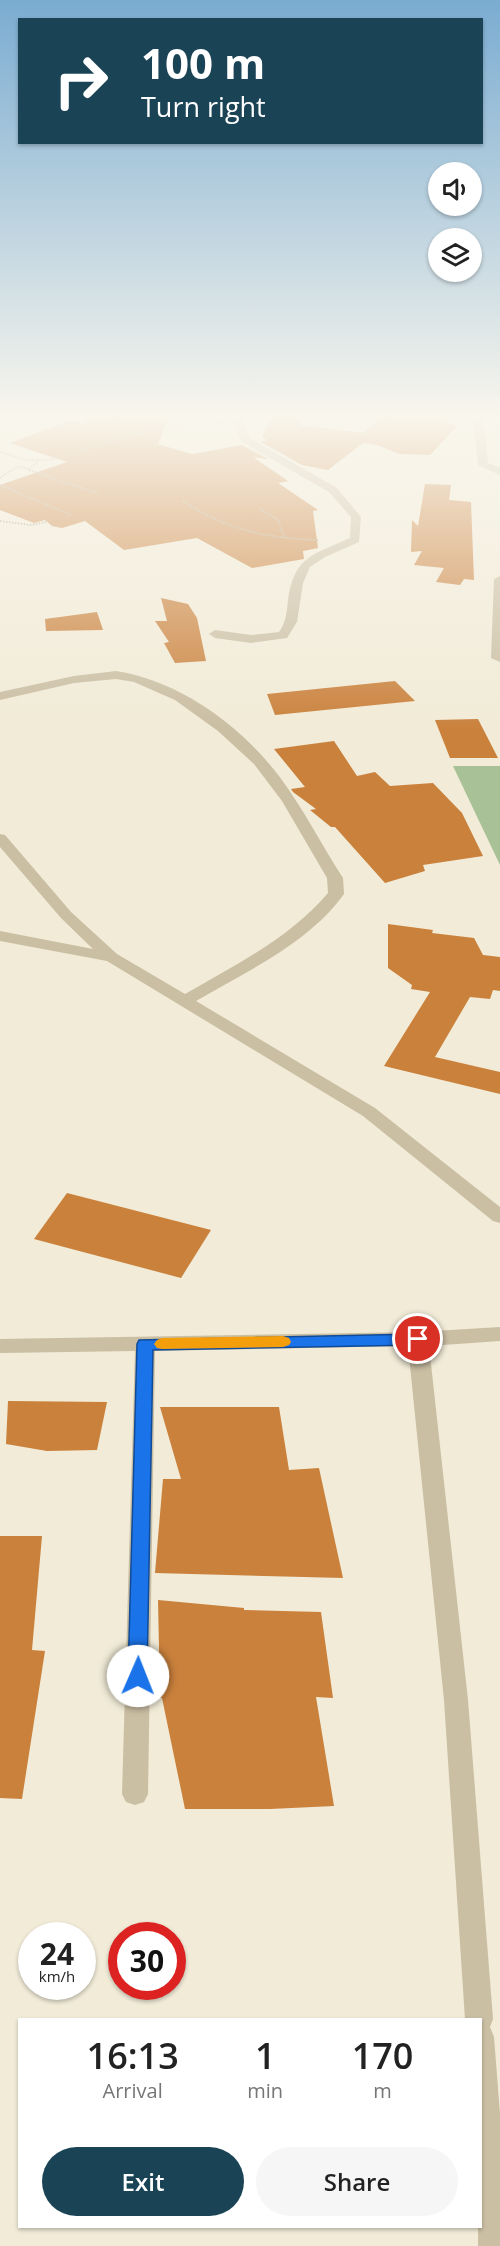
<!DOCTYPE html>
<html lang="en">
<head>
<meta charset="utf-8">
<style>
	:root { --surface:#fff; --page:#f6f6f6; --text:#222; --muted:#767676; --accent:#1a4456 }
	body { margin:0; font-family:"Open Sans",sans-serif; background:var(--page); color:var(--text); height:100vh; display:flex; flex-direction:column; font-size:22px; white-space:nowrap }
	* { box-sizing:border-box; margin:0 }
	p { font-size:20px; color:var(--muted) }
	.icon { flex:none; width:33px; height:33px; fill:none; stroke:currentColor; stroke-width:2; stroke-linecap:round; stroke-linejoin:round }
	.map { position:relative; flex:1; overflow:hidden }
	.drawer { position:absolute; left:18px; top:2018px; width:464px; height:210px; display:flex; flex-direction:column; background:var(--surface); border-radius:0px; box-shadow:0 2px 4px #0004 }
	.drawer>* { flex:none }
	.top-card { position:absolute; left:18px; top:18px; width:465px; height:126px; border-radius:0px; box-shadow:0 2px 4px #0004; background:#1a4456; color:#fff; overflow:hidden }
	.buttons { position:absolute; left:428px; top:162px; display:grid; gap:12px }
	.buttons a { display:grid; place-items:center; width:54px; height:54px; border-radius:50%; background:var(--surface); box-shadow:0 2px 4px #0004; font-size:30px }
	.speed { position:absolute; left:18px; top:1922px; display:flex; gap:12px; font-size:30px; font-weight:700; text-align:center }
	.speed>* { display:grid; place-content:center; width:78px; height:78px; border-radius:50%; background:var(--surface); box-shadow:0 2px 4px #0004; line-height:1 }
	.speed small { font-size:15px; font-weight:400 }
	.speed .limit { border:9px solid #d22; background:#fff; color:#111 }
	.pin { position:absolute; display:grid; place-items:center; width:51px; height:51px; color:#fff; margin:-26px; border:3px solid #fff; border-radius:50%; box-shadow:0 2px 6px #0007 }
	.me { position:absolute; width:66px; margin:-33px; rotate:1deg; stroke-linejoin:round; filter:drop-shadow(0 0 4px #0008) }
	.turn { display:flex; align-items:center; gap:21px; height:126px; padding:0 24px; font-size:27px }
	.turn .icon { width:78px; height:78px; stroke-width:2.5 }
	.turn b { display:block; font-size:42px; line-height:51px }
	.eta { display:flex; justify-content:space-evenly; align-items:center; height:102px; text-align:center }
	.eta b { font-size:36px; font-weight:600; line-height:42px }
	.button { display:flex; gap:12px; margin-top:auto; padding:12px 24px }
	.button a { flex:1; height:69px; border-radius:36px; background:var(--accent); color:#fff; font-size:24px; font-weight:600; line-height:69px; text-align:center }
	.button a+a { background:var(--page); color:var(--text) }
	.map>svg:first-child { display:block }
</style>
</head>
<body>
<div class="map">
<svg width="500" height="2246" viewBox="0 0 500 2246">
	<rect width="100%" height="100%" fill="#f1ebd7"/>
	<!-- green -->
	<polygon fill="#a8c197" points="453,766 500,766 500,865"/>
	<!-- building -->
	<g fill="#ca813c">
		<polygon points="112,416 169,417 158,444 192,454 242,445 268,459 253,457 288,481 278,483 318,510 313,511 318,548 303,551 304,559 252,568 197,538 124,550 85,521 62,528 52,526 45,520 34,523 0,510 0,485 67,462 10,443 71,420 84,424 89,417 110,418"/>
		<polygon points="272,416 304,416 300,425 364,433 381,416 451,418 445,424 458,425 430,455 399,454 377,445 363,443 328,470 302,465 261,442 268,440 262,438"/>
		<polygon points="425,484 451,485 449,500 471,502 474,580 464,579 460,585 436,582 444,568 414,565 422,551 411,552 412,520 418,526"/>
		<polygon points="161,598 188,604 197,618 206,661 175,663 164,643 169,642 155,621 167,621"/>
		<polygon points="97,612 103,630 46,631 45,619"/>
		<polygon points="395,681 415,701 275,715 267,694"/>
		<polygon points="478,719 498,758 450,758 435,720"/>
		<polygon points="334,741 357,776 375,772 390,786 433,783 462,813 483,856 423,865 425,871 385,883 335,827 331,827 310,810 316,809 293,792 291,789 305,787 274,749"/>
		<polygon points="388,924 433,930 432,933 474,938 483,955 500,957 500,991 493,990 490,999 470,997 435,1057 500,1072 500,1094 384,1066 430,992 411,989 412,985 388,968"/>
		<polygon points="67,1193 211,1230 181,1278 34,1239"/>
		<polygon points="8,1401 107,1402 97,1450 47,1451 6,1444"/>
		<polygon points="160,1407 279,1407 289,1470 319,1468 343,1578 155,1573 163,1479 181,1479"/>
		<polygon points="0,1536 42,1536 32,1650 45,1651 22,1799 0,1798"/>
		<polygon points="158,1600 244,1608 244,1610 321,1612 333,1698 316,1697 334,1806 270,1809 185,1809 162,1698 160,1698"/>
	</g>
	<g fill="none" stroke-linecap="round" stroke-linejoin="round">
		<!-- path -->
		<g stroke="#b5a88d" stroke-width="2" stroke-dasharray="1.5 1.5" stroke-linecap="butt">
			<polyline points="0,452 26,460 48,460 140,433 189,424 225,423"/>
			<polyline points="29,470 100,494"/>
			<path d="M0,478C9,472 19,462 29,470L39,460"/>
			<polyline points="0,485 71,515"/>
			<path d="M183,501C228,530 265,538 318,540"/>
			<polyline points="260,509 278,520 285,539"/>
			<polyline points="0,521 31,525 46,522"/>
		</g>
		<!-- minor -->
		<g fill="#cabea3" fill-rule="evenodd">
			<path d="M234,416H244L243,422L250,438L337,488L361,517L359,542L325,557L310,567L303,583L297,622L287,638L251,643L215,638L209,634L215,630L251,635L279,632C286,623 287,611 288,600C294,556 313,555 350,538L351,517L329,492L242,442L233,422Z"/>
			<polygon points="473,416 483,416 488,463 500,468 500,475 478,465"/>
			<polygon points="500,576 500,662 491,658 494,579"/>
			<path d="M116,671C180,681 240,725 279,776C303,808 321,844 343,878L344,894C309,943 247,971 196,1001L375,1108L500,1207V1223L493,1221L363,1116L107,961L0,941V931L93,949L61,918L0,847V834L5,835L71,912L117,954L185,994C235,965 290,938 328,893L327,878L282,801L254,764L218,731L175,700L134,682L116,679L74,683L0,700V692L74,676Z"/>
			<polygon points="500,1327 500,1341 429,1346 468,1700 493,2019 490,2027 494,2037 500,2114 500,2246 478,2246 480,2019 465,2019 444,1700 408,1346 155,1351 148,1794 144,1802 135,1805 126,1802 122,1794 135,1351 0,1353 0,1339 418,1332"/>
		</g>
	</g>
	<!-- sky -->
	<linearGradient id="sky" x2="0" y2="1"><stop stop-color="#7aacd1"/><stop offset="0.57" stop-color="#f9f6ed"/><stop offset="1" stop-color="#f9f6ed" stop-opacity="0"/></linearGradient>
	<rect width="500" height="730" fill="url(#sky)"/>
	<!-- route -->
	<polygon fill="#1a73e8" stroke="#114b97" stroke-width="1.5" points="418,1334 423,1335 426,1339 423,1343 418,1345 153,1350 147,1676 144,1681 138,1683 131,1681 128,1676 137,1344 139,1340"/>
	<!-- slow -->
	<polygon fill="#f59e0b" points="283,1336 289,1338 291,1342 289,1345 283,1347 162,1349 157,1348 154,1344 157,1340 162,1338"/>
</svg>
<div class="buttons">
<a><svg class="icon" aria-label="sound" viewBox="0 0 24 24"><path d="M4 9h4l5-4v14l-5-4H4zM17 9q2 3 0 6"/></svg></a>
<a><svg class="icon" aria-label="layers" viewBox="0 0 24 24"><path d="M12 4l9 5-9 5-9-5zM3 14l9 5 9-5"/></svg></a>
</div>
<div class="speed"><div>24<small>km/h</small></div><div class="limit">30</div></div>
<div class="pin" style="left:418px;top:1339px;background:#d93025"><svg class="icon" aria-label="arrive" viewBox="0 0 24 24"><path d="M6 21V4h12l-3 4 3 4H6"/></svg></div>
<svg class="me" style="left:138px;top:1676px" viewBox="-20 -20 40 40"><circle r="19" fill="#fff"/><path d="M0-13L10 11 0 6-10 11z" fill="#1a73e8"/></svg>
<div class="top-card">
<div class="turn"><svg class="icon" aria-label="right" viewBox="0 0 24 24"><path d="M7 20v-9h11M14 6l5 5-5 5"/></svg><div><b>100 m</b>Turn right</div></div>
</div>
<section class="drawer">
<div class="eta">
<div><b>16:13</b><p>Arrival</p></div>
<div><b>1</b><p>min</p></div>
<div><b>170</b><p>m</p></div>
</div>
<div class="button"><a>Exit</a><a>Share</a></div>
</section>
</div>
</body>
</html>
